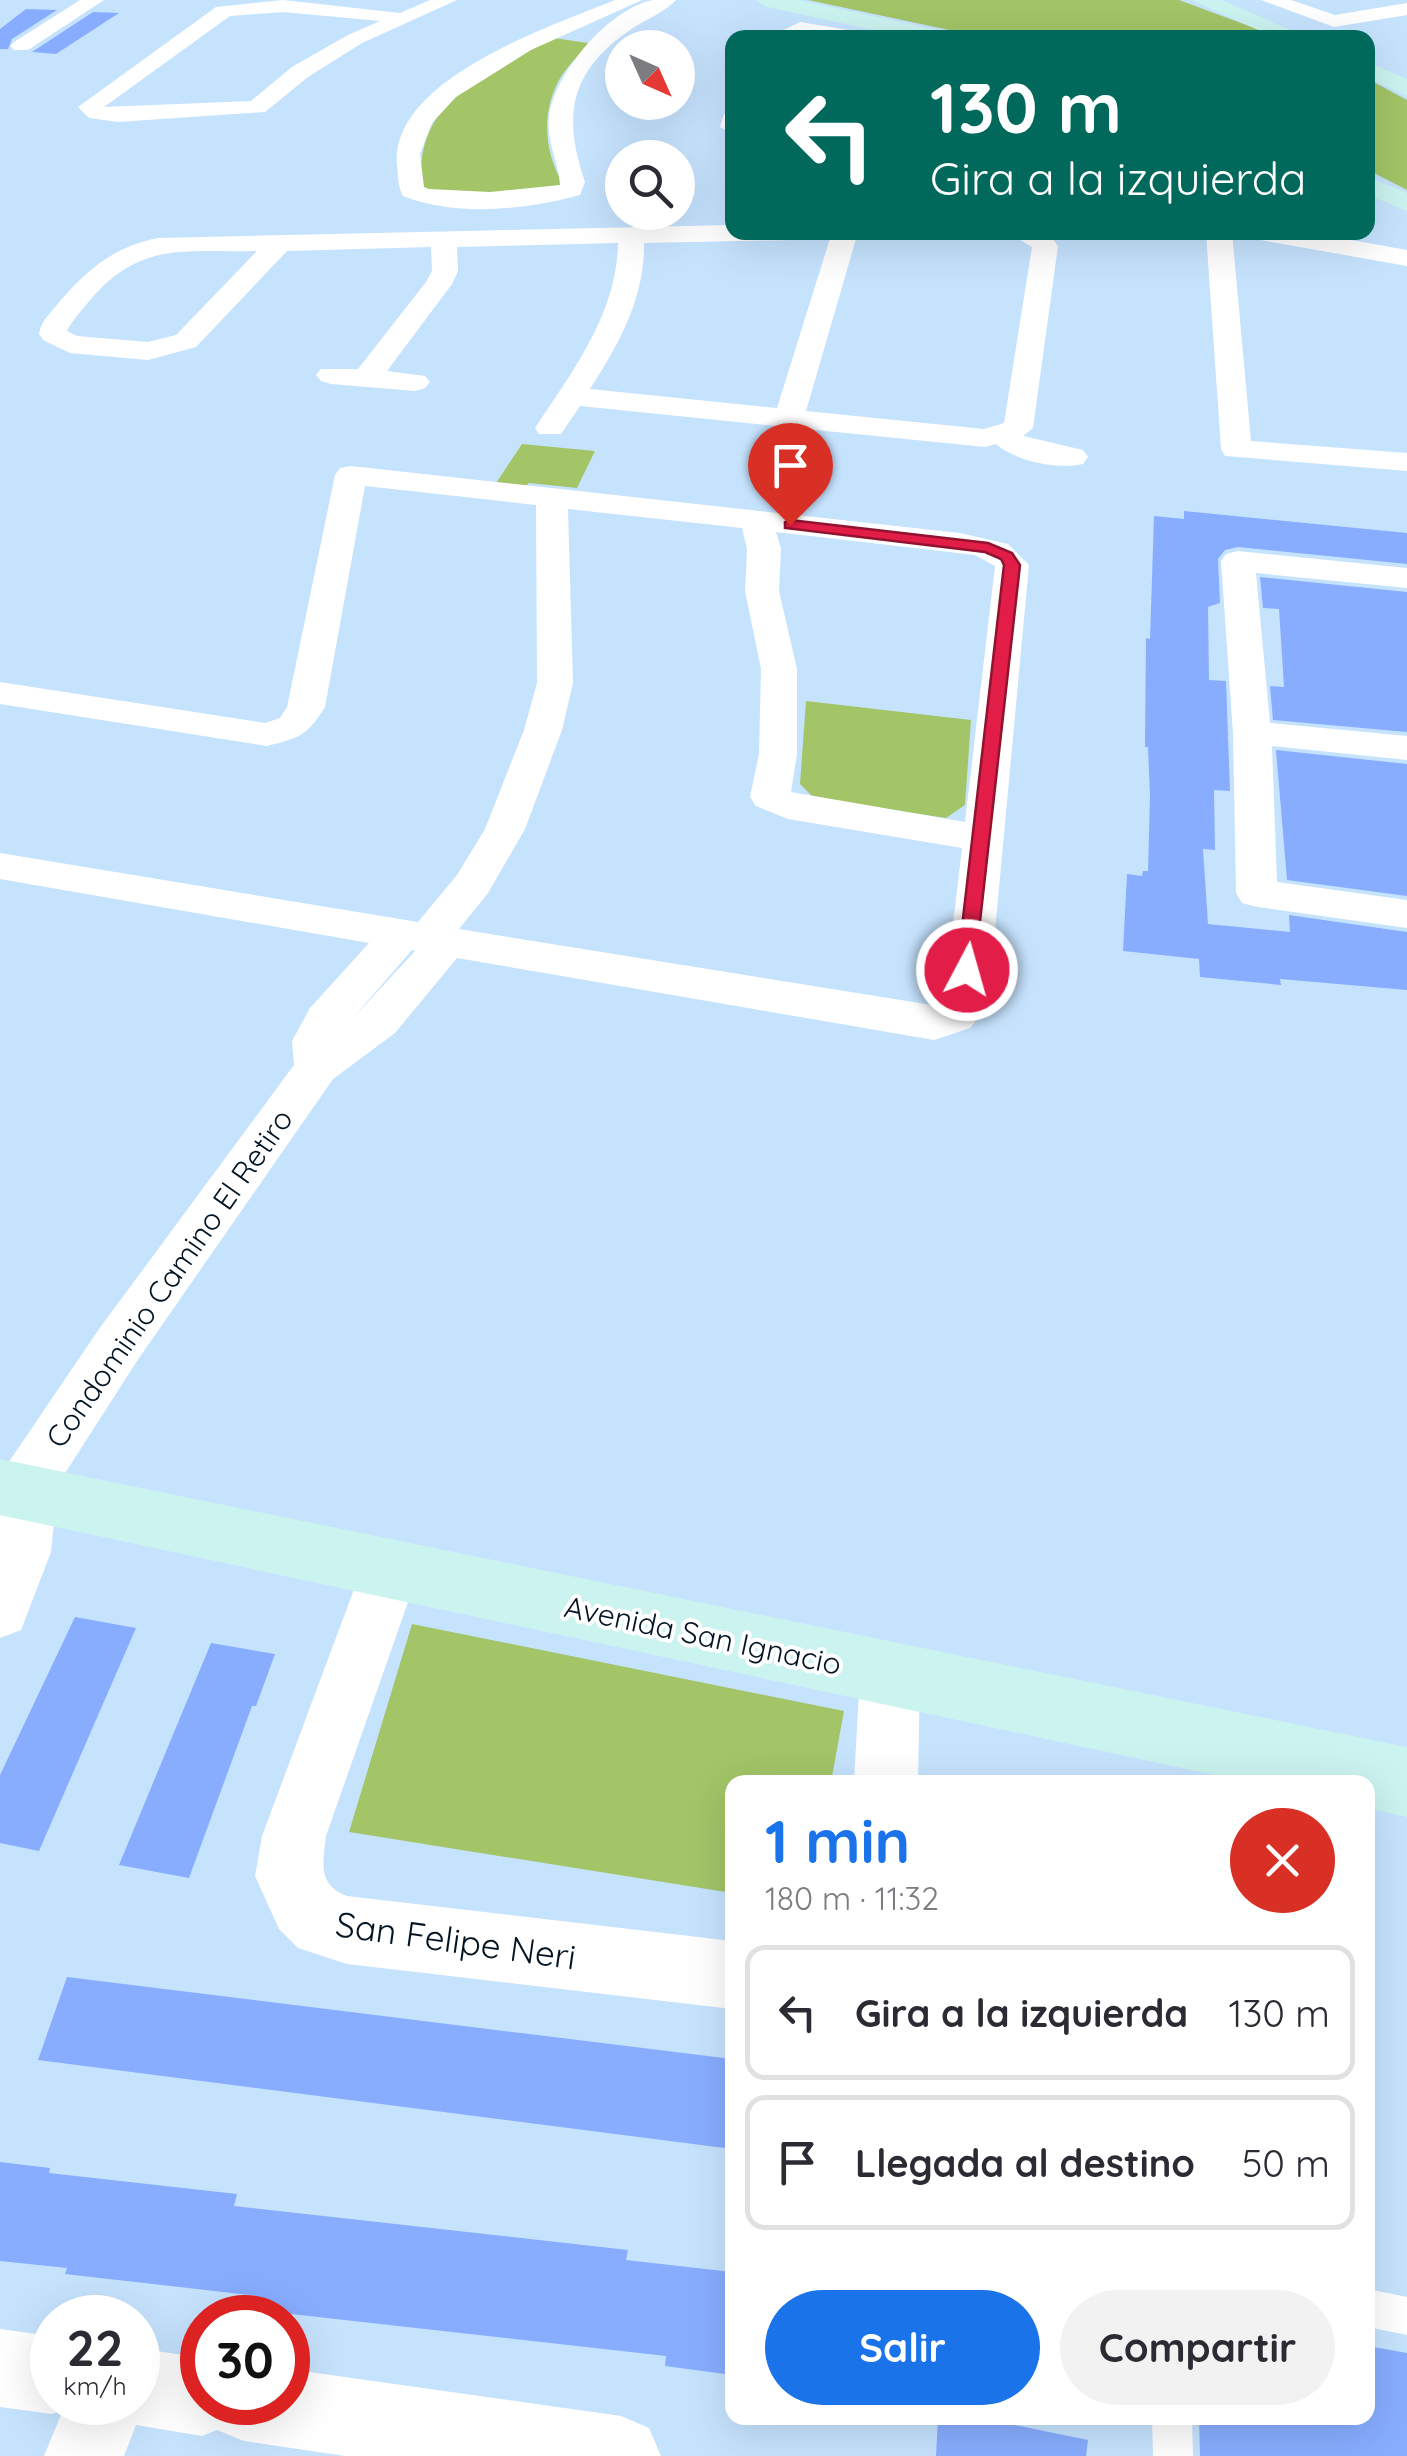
<!DOCTYPE html>
<html lang="es">
<head>
<meta charset="utf-8">
<style>
	:root { --surface:#fff; --page:#f2f2f3; --text:#2b2b33; --muted:#7c7c81; --line:#e1e1e2; --accent:#1a73e8 }
	body { margin:0; font-family:Quicksand,sans-serif; background:var(--page); color:var(--text); height:100vh; display:flex; flex-direction:column; font-size:38px; white-space:nowrap }
	* { box-sizing:border-box; margin:0 }
	p { font-size:32px; color:var(--muted) }
	.icon { flex:none; width:55px; height:55px; fill:none; stroke:currentColor; stroke-width:2; stroke-linecap:round; stroke-linejoin:round }
	.map { position:relative; flex:1; overflow:hidden }
	.drawer { position:absolute; left:725px; top:1775px; width:650px; height:650px; display:flex; flex-direction:column; background:var(--surface); border-radius:20px; box-shadow:0 10px 40px #0002 }
	.drawer>* { flex:none }
	.top-card { position:absolute; left:725px; top:30px; width:650px; height:210px; border-radius:20px; box-shadow:0 10px 40px #0002; background:#00695c; color:#fff; overflow:hidden }
	.needle { width:65px; rotate:135deg }
	.buttons { position:absolute; left:605px; top:30px; display:grid; gap:20px }
	.buttons a { display:grid; place-items:center; width:90px; height:90px; border-radius:50%; background:var(--surface); box-shadow:0 10px 40px #0002; font-size:50px }
	.speed { position:absolute; left:30px; top:2295px; display:flex; gap:20px; font-size:50px; font-weight:700; text-align:center }
	.speed>* { display:grid; place-content:center; width:130px; height:130px; border-radius:50%; background:var(--surface); box-shadow:0 10px 40px #0002; line-height:1 }
	.speed small { font-size:25px; font-weight:400 }
	.speed .limit { border:15px solid #d22; background:#fff; color:#111 }
	.pin { position:absolute; display:grid; place-items:center; width:85px; height:85px; color:#fff; margin:-102px -42px; border-radius:50% 50% 50% 0; rotate:-45deg; box-shadow:0 0 10px #0007 }
	.pin .icon { rotate:45deg }
	.me { position:absolute; width:110px; margin:-55px; rotate:6deg; stroke-linejoin:round; filter:drop-shadow(0 0 8px #0008) }
	.turn { display:flex; align-items:center; gap:35px; height:210px; padding:0 40px; font-size:45px }
	.turn .icon { width:130px; height:130px; stroke-width:2.5 }
	.turn b { display:block; font-size:70px; line-height:85px }
	.round { display:grid; place-items:center; flex:none; width:105px; height:105px; border-radius:52px; background:var(--page) }
	.headline { display:flex; align-items:center; justify-content:space-between; height:170px; padding:0 40px }
	h1 { font-size:60px; font-weight:800; line-height:75px; color:var(--accent) }
	.action { display:flex; gap:20px; margin-top:auto; padding:20px 40px }
	.action a { flex:1; height:115px; border-radius:60px; background:var(--accent); color:#fff; font-size:40px; font-weight:800; line-height:115px; text-align:center }
	.action a+a { background:var(--page); color:var(--text) }
	ul { padding:0; list-style:none }
	li { display:flex; align-items:center; gap:30px; height:135px; margin:0 20px 15px; padding:0 20px; border:5px solid var(--line); border-radius:20px }
	li div { flex:1 }
	li b { display:block; font-size:38px }
	li em { font-style:normal }
	.map>svg:first-child { display:block }
</style>
</head>
<body>
<div class="map">
<svg width="1407" height="2456" viewBox="0 0 1407 2456">
	<rect width="100%" height="100%" fill="#c6e3fe"/>
	<!-- green -->
	<g fill="#a3c467">
		<polygon points="808,0 1179,0 1279,37 982,37"/>
		<path d="M554,38L588,43C581,54 570,63 562,75C541,109 543,150 563,184L553,191L437,194L422,189C412,100 487,72 554,38Z"/>
		<polygon points="1368,79 1407,100 1407,190 1368,170"/>
		<polygon points="522,444 595,451 577,488 529,483 515,498 488,495"/>
		<polygon points="806,701 971,720 965,805 946,818 814,798 800,784"/>
		<polygon points="412,1624 844,1711 831,1782 732,1782 732,1893 349,1832"/>
	</g>
	<!-- building -->
	<g fill="#88adff">
		<polygon points="26,9 57,10 12,39 8,49 0,49 0,29"/>
		<polygon points="93,12 119,13 56,54 32,52"/>
		<polygon points="1184,511 1407,533 1407,564 1238,547 1225,550 1218,559 1220,603 1208,607 1209,680 1226,681 1230,791 1214,790 1215,850 1203,849 1208,924 1290,932 1289,915 1407,932 1407,990 1280,979 1281,985 1200,977 1199,959 1123,951 1127,874 1142,876 1143,871 1148,871 1150,796 1148,747 1145,747 1146,638 1150,639 1154,516 1184,519"/>
		<polygon points="1260,577 1407,592 1407,732 1273,720 1270,686 1284,687 1279,609 1263,608"/>
		<polygon points="1276,750 1407,764 1407,896 1287,880"/>
		<polygon points="75,1617 136,1628 39,1851 0,1843 0,1775"/>
		<polygon points="211,1643 275,1654 256,1706 252,1706 189,1878 119,1865"/>
		<polygon points="67,1977 732,2059 732,2149 38,2060"/>
		<polygon points="0,2162 50,2168 49,2173 237,2194 234,2206 628,2250 626,2260 732,2272 732,2375 665,2366 666,2356 255,2310 258,2296 65,2274 67,2268 0,2261"/>
		<polygon points="1368,2346 1407,2353 1407,2456 1200,2456 1199,2418 1368,2418"/>
		<polygon points="938,2418 980,2418 1088,2440 1086,2456 936,2456"/>
	</g>
	<g fill="none" stroke-linecap="round" stroke-linejoin="round">
		<!-- lane -->
		<g fill="#fff" fill-rule="evenodd">
			<polygon points="1368,2289 1407,2297 1407,2335 1368,2327"/>
			<polygon points="1152,2418 1192,2418 1193,2456 1153,2456"/>
		</g>
		<!-- street -->
		<g fill="#fff" fill-rule="evenodd">
			<polygon points="80,0 104,0 28,50 14,50 10,46 14,42"/>
			<path d="M283,0L400,13L430,0H457L362,43L308,77L265,112L118,122L89,118L78,107L216,7ZM283,12L380,21L348,35L292,67L251,101L104,107L230,16Z"/>
			<path d="M615,0H642L531,50L456,97L432,123L420,154L424,187L429,189L490,192L560,185C559,163 546,142 549,117C554,74 608,9 653,0C660,0 669,0 676,0C664,13 644,20 630,30C570,71 562,116 585,182L580,195C526,210 456,217 403,196C398,187 398,177 397,166C389,79 552,26 615,0Z"/>
			<polygon points="1261,0 1291,0 1335,15 1407,3 1407,15 1334,27"/>
			<polygon points="800,22 861,32 871,38 767,38"/>
			<polygon points="732,112 732,134 720,127 724,114"/>
			<path d="M732,225V232H806L794,240L644,243C645,297 619,344 590,389L777,408L832,232H858L806,411L984,429L1004,423L1032,247L1007,232H1047L1058,246L1033,428L1023,436L1083,450L1088,457L1083,464C1058,470 1015,461 996,444L985,447L580,406L561,434H539L535,428C572,372 617,314 618,243L457,247L458,271L452,284L387,371L425,376L430,382L425,388L415,391L331,384L321,381L316,375L321,369H358L426,282L432,271L431,247L287,251L196,347L148,360L70,353L43,340L39,334C41,320 52,312 60,301C89,268 114,247 158,238ZM257,251L176,335L148,342L77,336L67,331C73,319 83,309 91,299C142,240 186,253 257,251Z"/>
			<polygon points="1206,232 1232,232 1251,441 1407,453 1407,471 1225,456 1221,449"/>
			<polygon points="1248,232 1307,232 1407,250 1407,266 1260,240"/>
			<path d="M351,466L960,533L1008,544L1029,565L988,1006L970,1028L934,1040L457,958L395,1033L333,1079L137,1361L51,1495L54,1523L51,1552L21,1630L0,1638V1475L99,1329L294,1065L292,1041L310,1008L369,943L0,879V853L418,922L457,875L485,829L524,730L537,683L536,505L365,486L325,707C307,736 299,738 267,746L0,704V682L265,723L280,718L287,707L335,475L340,468ZM568,509L742,528L747,549L745,591L761,669L759,754L750,797L756,806L788,819L962,848L944,1000L938,1006L459,929L488,893L525,829L562,730L573,683ZM776,532L975,555L995,566L965,822L791,792L797,754V669L779,591L781,549ZM412,950L415,951L352,1019Z"/>
			<polygon points="1238,551 1407,568 1407,588 1256,573 1270,723 1407,736 1407,760 1272,746 1277,882 1407,900 1407,928 1257,907 1242,903 1236,893 1233,733 1221,561 1226,554"/>
			<path d="M391,1541L412,1549L420,1568L326,1836C323,1862 317,1885 347,1896L732,1941V2009L347,1964L298,1948L279,1929L255,1876L262,1836L362,1568L370,1549Z"/>
			<polygon points="890,1645 912,1653 920,1674 918,1782 854,1782 860,1674 868,1653"/>
			<polygon points="0,2329 52,2336 52,2402 138,2402 138,2348 202,2358 202,2402 288,2402 288,2369 621,2416 649,2428 661,2456 345,2456 244,2441 217,2430 202,2436 136,2425 124,2456 44,2456 63,2410 52,2414 0,2407"/>
		</g>
		<!-- secondary -->
		<g fill="#cbf3ef" fill-rule="evenodd">
			<polygon points="756,0 798,0 943,31 954,38 909,38 767,7"/>
			<polygon points="1191,0 1222,0 1309,38 1276,38"/>
			<polygon points="1368,62 1407,79 1407,96 1368,78"/>
			<polygon points="1368,177 1407,193 1407,211 1368,195"/>
			<polygon points="0,1459 1407,1747 1407,1817 1368,1808 1368,1782 1247,1782 0,1515"/>
		</g>
	</g>
	<!-- route -->
	<polygon fill="#e11d48" stroke="#92132f" stroke-width="2.5" points="790,520 988,543 1012,553 1020,565 974,975 967,977 957,970 1004,565 1001,559 985,552 785,528 785,522"/>
	<g text-anchor="middle" dominant-baseline="central" stroke-width="8" stroke-linejoin="round" paint-order="stroke">
		<!-- street labels -->
		<g font-size="30" fill="#031423" stroke="#fff">
			<text transform="translate(169 1278) rotate(-55)">Condominio Camino El Retiro</text>
			<text transform="translate(703 1635) rotate(12)">Avenida San Ignacio</text>
		</g>
		<!-- near-street labels -->
		<g font-size="35" fill="#031423" stroke="#fff">
			<text transform="translate(456 1940) rotate(8)">San Felipe Neri</text>
		</g>
	</g>
</svg>
<div class="buttons">
<a><svg class="needle" viewBox="-14 -14 28 28"><path d="M0-13l5 13h-10z" fill="#e53935"/><path d="M0 13l5-13h-10z" fill="#7c7c81"/></svg></a>
<a><svg class="icon" aria-label="search" viewBox="0 0 24 24"><circle cx="10" cy="10" r="6"/><path d="M15 15l6 6"/></svg></a>
</div>
<div class="speed"><div>22<small>km/h</small></div><div class="limit">30</div></div>
<div class="pin" style="left:790px;top:525px;background:#d93025"><svg class="icon" aria-label="arrive" viewBox="0 0 24 24"><path d="M6 21V4h12l-3 4 3 4H6"/></svg></div>
<svg class="me" style="left:967px;top:970px" viewBox="-20 -20 40 40"><circle r="17" fill="#e11d48" stroke="#fff" stroke-width="3"/><path d="M0-11L8 9 0 5-8 9z" fill="#fff"/></svg>
<div class="top-card">
<div class="turn"><svg class="icon" aria-label="left" viewBox="0 0 24 24"><path d="M17 20v-9H6M10 6l-5 5 5 5"/></svg><div><b>130 m</b>Gira a la izquierda</div></div>
</div>
<section class="drawer">
<div class="headline"><div><h1>1 min</h1><p>180 m · 11:32</p></div><a class="round" style="background:#d93025;color:#fff"><svg class="icon" aria-label="close" viewBox="0 0 24 24"><path d="M6 6l12 12M18 6L6 18"/></svg></a></div>
<ul>
<li><svg class="icon" aria-label="left" viewBox="0 0 24 24"><path d="M17 20v-9H6M10 6l-5 5 5 5"/></svg><div><b>Gira a la izquierda</b></div><em>130 m</em></li>
<li><svg class="icon" aria-label="arrive" viewBox="0 0 24 24"><path d="M6 21V4h12l-3 4 3 4H6"/></svg><div><b>Llegada al destino</b></div><em>50 m</em></li>
</ul>
<div class="action"><a>Salir</a><a>Compartir</a></div>
</section>
</div>
</body>
</html>
